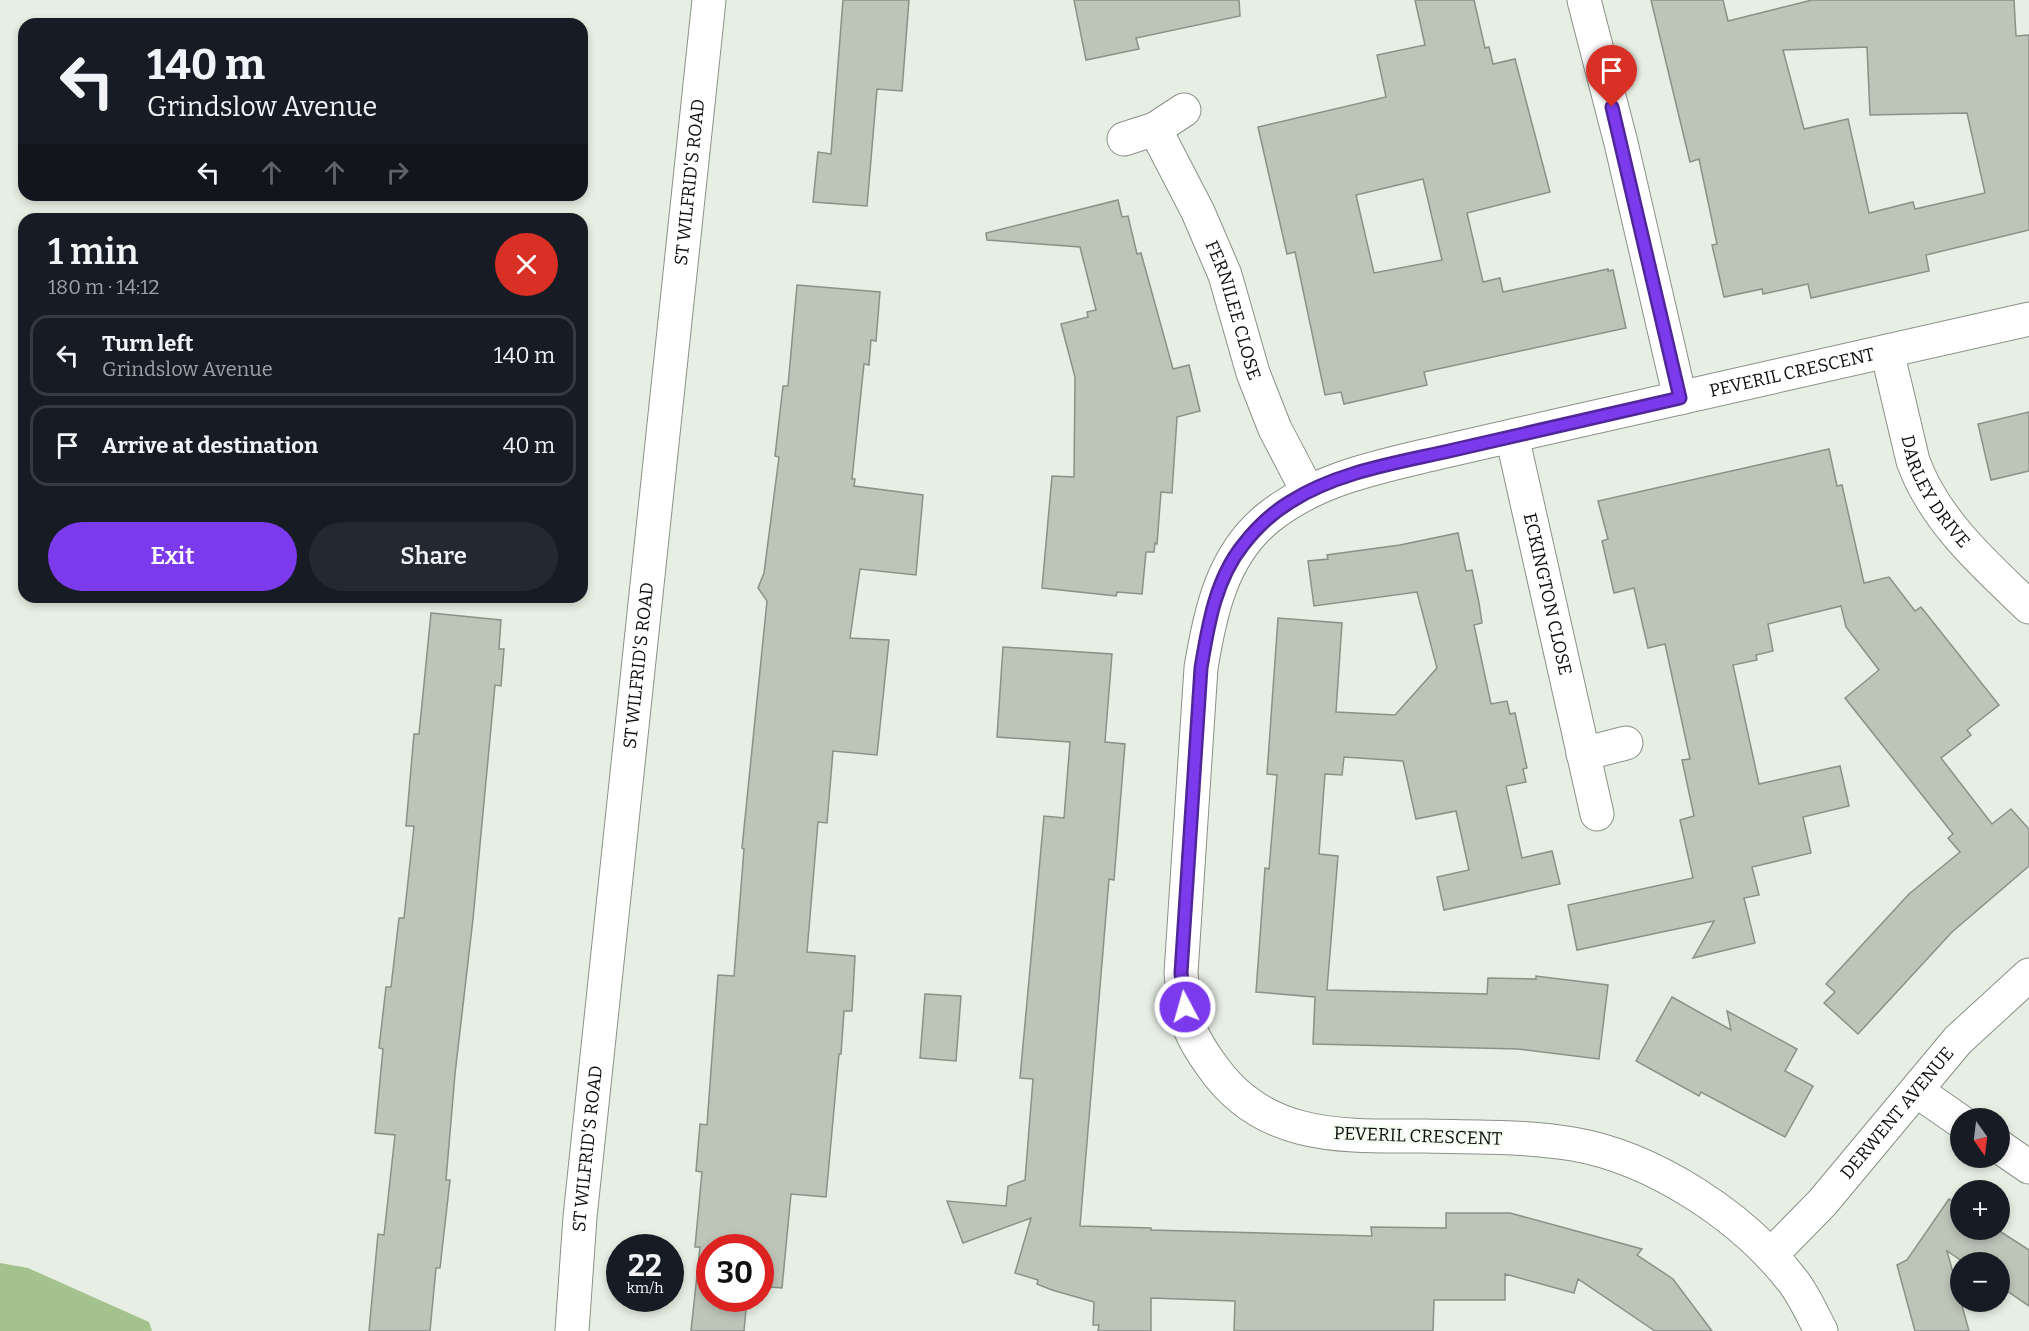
<!DOCTYPE html>
<html lang="en">
<head>
<meta charset="utf-8">
<style>
	:root { --surface:#171b24; --page:#242831; --text:#f1f3f6; --muted:#9ea1a6; --line:#363941; --accent:#7c3aed }
	body { margin:0; font-family:Bitter,serif; background:var(--page); color:var(--text); height:100vh; display:flex; flex-direction:column; font-size:22px; white-space:nowrap }
	* { box-sizing:border-box; margin:0 }
	p { font-size:20px; color:var(--muted) }
	.icon { flex:none; width:33px; height:33px; fill:none; stroke:currentColor; stroke-width:2; stroke-linecap:round; stroke-linejoin:round }
	.map { position:relative; flex:1; overflow:hidden }
	.details { position:absolute; left:18px; top:213px; width:570px; height:390px; display:flex; flex-direction:column; background:var(--surface); border-radius:18px; box-shadow:0 3px 9px #0003 }
	.details>* { flex:none }
	.banner { position:absolute; left:18px; top:18px; width:570px; height:183px; border-radius:18px; box-shadow:0 3px 9px #0003; background:#171b24; color:var(--text); overflow:hidden }
	.needle { width:39px; rotate:166deg }
	.fabs { position:absolute; left:1950px; top:1108px; display:grid; gap:12px }
	.fabs a { display:grid; place-items:center; width:60px; height:60px; border-radius:50%; background:var(--surface); box-shadow:0 3px 9px #0003; font-size:30px }
	.speed { position:absolute; left:606px; top:1234px; display:flex; gap:12px; font-size:30px; font-weight:700; text-align:center }
	.speed>* { display:grid; place-content:center; width:78px; height:78px; border-radius:50%; background:var(--surface); box-shadow:0 3px 9px #0003; line-height:1 }
	.speed small { font-size:15px; font-weight:400 }
	.speed .limit { border:9px solid #d22; background:#fff; color:#111 }
	.pin { position:absolute; display:grid; place-items:center; width:51px; height:51px; color:#fff; margin:-62px -26px; border-radius:50% 50% 50% 0; rotate:-45deg; box-shadow:0 0 6px #0007 }
	.pin .icon { rotate:45deg }
	.me { position:absolute; width:66px; margin:-33px; rotate:354deg; stroke-linejoin:round; filter:drop-shadow(0 0 4px #0008) }
	.turn { display:flex; align-items:center; gap:21px; height:126px; padding:0 30px; font-size:27px }
	.turn .icon { width:78px; height:78px; stroke-width:2.5 }
	.turn b { display:block; font-size:42px; line-height:51px }
	.lanes { display:flex; align-items:center; height:57px; padding:0 30px; background:#0003; justify-content:center; gap:30px; direction:ltr }
	.lanes .off { opacity:.35 }
	.round { display:grid; place-items:center; flex:none; width:63px; height:63px; border-radius:32px; background:var(--page) }
	.overview { display:flex; align-items:center; justify-content:space-between; height:102px; padding:0 30px }
	h1 { font-size:36px; font-weight:600; line-height:45px }
	.cta { display:flex; gap:12px; margin-top:auto; padding:12px 30px }
	.cta a { flex:1; height:69px; border-radius:36px; background:var(--accent); color:#fff; font-size:24px; font-weight:600; line-height:69px; text-align:center }
	.cta a+a { background:var(--page); color:var(--text) }
	ul { padding:0; list-style:none }
	li { display:flex; align-items:center; gap:18px; height:81px; margin:0 12px 9px; padding:0 18px; border:3px solid var(--line); border-radius:18px }
	li div { flex:1 }
	li b { display:block; font-size:22px }
	li em { font-style:normal }
	.map>svg:first-child { display:block }
</style>
</head>
<body>
<div class="map">
<svg width="2029" height="1331" viewBox="0 0 2029 1331">
	<rect width="100%" height="100%" fill="#e7eee3"/>
	<!-- forest -->
	<polygon fill="#a3c28e" points="0,1263 28,1268 149,1322 152,1331 0,1331"/>
	<!-- building -->
	<g fill="#bdc4b8" stroke="#8a9186" stroke-width="1.5" fill-rule="evenodd">
		<polygon points="843,0 909,0 902,91 877,89 867,206 813,202 818,152 831,154"/>
		<polygon points="1074,0 1239,0 1240,16 1136,38 1139,49 1086,60"/>
		<path d="M1415,0H1474L1485,48L1489,47L1493,64L1515,59L1550,192L1467,213L1483,282L1500,278L1503,292L1608,269V271L1613,270L1626,328L1424,372L1427,385L1344,404L1341,392L1325,395L1295,252L1287,254L1258,127L1386,97L1377,55L1425,45ZM1423,179L1442,260L1374,273L1356,195Z"/>
		<path d="M1651,0H1723L1728,21L1812,0H2014L2016,36L2029,35V230L1926,255L1929,271L1811,298L1808,284L1763,294L1762,289L1724,297L1712,245L1717,244L1699,159L1690,162ZM1867,47L1870,115L1967,113L1985,193L1915,209L1913,202L1869,213L1848,119L1804,129L1783,50Z"/>
		<polygon points="1118,200 1122,217 1128,216 1137,254 1141,253 1173,369 1189,365 1200,411 1177,417 1172,493 1161,492 1157,544 1155,543 1154,552 1146,552 1142,594 1117,592 1116,596 1042,588 1052,476 1074,477 1075,377 1061,324 1088,317 1087,312 1096,310 1080,247 987,240 986,233"/>
		<polygon points="797,285 880,292 876,341 871,340 869,365 864,364 852,479 855,479 854,486 923,495 916,575 860,569 850,638 889,640 877,755 833,751 827,823 818,822 807,952 855,956 852,1011 844,1011 841,1054 839,1054 826,1197 791,1194 782,1288 760,1286 760,1248 710,1248 710,1299 747,1299 744,1331 691,1331 700,1247 695,1247 702,1172 696,1171 700,1124 707,1125 718,975 734,976 744,849 742,848 767,601 758,588 764,573 779,457 775,456 783,386 788,386"/>
		<polygon points="2029,412 2029,471 1991,480 1978,424"/>
		<polygon points="1829,449 1837,486 1842,485 1864,583 1889,577 1915,611 1921,607 1999,705 1967,730 1971,735 1941,758 1992,824 2011,809 2029,829 2029,866 1952,932 1858,1034 1824,1003 1835,992 1826,984 1909,894 1960,852 1948,838 1953,834 1845,698 1879,670 1846,627 1841,606 1768,624 1773,651 1756,655 1757,660 1733,665 1759,784 1840,766 1849,806 1803,817 1811,853 1752,867 1759,895 1744,898 1755,943 1693,958 1714,921 1577,950 1568,905 1693,878 1680,820 1694,816 1682,760 1690,759 1665,644 1648,648 1634,588 1614,593 1602,541 1608,539 1598,501"/>
		<polygon points="1458,533 1466,571 1472,570 1479,603 1482,623 1474,625 1491,704 1507,701 1510,714 1515,713 1527,768 1523,769 1526,782 1506,786 1522,858 1552,851 1560,884 1444,910 1437,877 1469,870 1456,811 1416,819 1403,761 1344,757 1342,775 1325,774 1319,854 1338,856 1327,990 1487,994 1488,978 1536,979 1536,976 1608,985 1599,1059 1518,1049 1313,1044 1315,997 1256,992 1265,868 1269,869 1277,775 1267,774 1278,618 1342,623 1336,712 1395,715 1437,668 1417,592 1314,606 1308,561 1328,559 1327,555 1400,545"/>
		<polygon points="431,613 501,620 499,649 504,649 501,686 495,685 473,919 455,1074 446,1180 450,1180 440,1268 436,1268 430,1331 369,1331 378,1234 384,1235 395,1135 375,1133 383,1049 379,1048 386,987 391,987 399,918 404,918 414,826 406,826 414,734 419,734"/>
		<polygon points="1003,647 1112,654 1105,742 1125,744 1114,880 1109,879 1080,1226 1151,1228 1151,1230 1372,1236 1371,1227 1446,1228 1446,1213 1510,1213 1642,1249 1637,1255 1673,1279 1712,1331 1655,1331 1578,1279 1574,1293 1505,1274 1505,1300 1434,1300 1433,1331 1234,1331 1235,1301 1151,1298 1151,1331 1098,1331 1099,1325 1093,1325 1094,1302 1052,1290 1037,1284 1038,1280 1015,1273 1031,1218 963,1243 947,1201 1006,1206 1008,1186 1025,1180 1033,1079 1020,1078 1044,816 1064,818 1070,742 997,737"/>
		<polygon points="925,994 961,996 956,1061 920,1058"/>
		<polygon points="1672,997 1731,1030 1727,1011 1797,1049 1785,1071 1813,1086 1785,1137 1701,1092 1699,1096 1636,1061"/>
		<polygon points="1949,1199 1960,1206 1960,1230 1998,1230 2029,1250 2029,1306 2000,1286 2000,1263 1965,1263 1947,1251 1969,1331 1915,1331 1897,1265 1907,1260"/>
	</g>
	<g fill="none" stroke-linecap="round" stroke-linejoin="round">
		<defs>
			<g id="street">
				<polyline points="1584,0 1621,143 1680,398"/>
				<path id="s1" d="M1155,129L1198,212L1225,275L1253,373L1275,429L1308,492"/>
				<polyline points="1124,139 1155,129 1184,110"/>
				<path id="s2" d="M1887,351L1913,461C1934,520 1985,565 2029,607"/>
				<path id="s3" d="M1512,436L1597,814"/>
				<polyline points="1583,754 1626,743"/>
				<polyline points="1917,1091 1960,1121"/>
				<polyline points="2000,1147 2029,1167"/>
				<path id="s4" d="M1771,1255L1822,1203L1958,1040L2029,975"/>
				<path id="s5" d="M1821,1331C1812,1314 1804,1295 1792,1280C1742,1216 1654,1158 1573,1144C1525,1136 1473,1137 1424,1136C1343,1136 1264,1141 1212,1066C1204,1055 1196,1043 1191,1031C1184,1013 1183,992 1181,973L1201,668C1210,613 1222,555 1268,518C1316,479 1378,467 1437,453C1479,443 1522,434 1564,424C1719,389 1874,354 2029,319"/>
			</g>
			<g id="secondary">
				<path id="s6" d="M572,1331L580,1217L709,0"/>
			</g>
		</defs>
		<!-- street casing -->
		<use href="#street" stroke="#8b9187" stroke-width="35"/>
		<!-- secondary casing -->
		<use href="#secondary" stroke="#8b9187" stroke-width="35"/>
		<!-- street -->
		<use href="#street" stroke="#fff" stroke-width="33"/>
		<!-- secondary -->
		<use href="#secondary" stroke="#fff" stroke-width="33"/>
	</g>
	<g fill="none" stroke-linecap="round" stroke-linejoin="round">
		<defs>
			<path id="route" d="M1185,1007L1181,973L1201,668C1208,626 1215,580 1243,545C1256,528 1272,513 1290,502C1337,472 1396,463 1449,451C1526,433 1603,415 1680,398L1612,107"/>
		</defs>
		<!-- route casing -->
		<use href="#route" stroke="#51269a" stroke-width="15"/>
		<!-- route -->
		<use href="#route" stroke="#7c3aed" stroke-width="10"/>
	</g>
	<g text-anchor="middle" dominant-baseline="central" stroke-width="5" stroke-linejoin="round" paint-order="stroke">
		<!-- street labels -->
		<g font-size="18" fill="#0c0e0a" stroke="#f4fcf0">
			<text stroke="none"><textPath href="#s6" startOffset="1155">ST WILFRID'S ROAD</textPath></text>
			<text stroke="none"><textPath href="#s1" startOffset="198">FERNILEE CLOSE</textPath></text>
			<text stroke="none"><textPath href="#s5" startOffset="1826">PEVERIL CRESCENT</textPath></text>
			<text stroke="none"><textPath href="#s2" startOffset="150">DARLEY DRIVE</textPath></text>
			<text stroke="none"><textPath href="#s3" startOffset="162">ECKINGTON CLOSE</textPath></text>
			<text stroke="none"><textPath href="#s6" startOffset="669">ST WILFRID'S ROAD</textPath></text>
			<text stroke="none"><textPath href="#s4" startOffset="190">DERWENT AVENUE</textPath></text>
			<text transform="translate(1418 1136) rotate(2)">PEVERIL CRESCENT</text>
			<text stroke="none"><textPath href="#s6" startOffset="183">ST WILFRID'S ROAD</textPath></text>
		</g>
	</g>
</svg>
<div class="fabs">
<a><svg class="needle" viewBox="-14 -14 28 28"><path d="M0-13l5 13h-10z" fill="#e53935"/><path d="M0 13l5-13h-10z" fill="#9ea1a6"/></svg></a>
<a>+</a>
<a>−</a>
</div>
<div class="speed"><div>22<small>km/h</small></div><div class="limit">30</div></div>
<div class="pin" style="left:1612px;top:107px;background:#d93025"><svg class="icon" aria-label="arrive" viewBox="0 0 24 24"><path d="M6 21V4h12l-3 4 3 4H6"/></svg></div>
<svg class="me" style="left:1185px;top:1007px" viewBox="-20 -20 40 40"><circle r="17" fill="#7c3aed" stroke="#fff" stroke-width="3"/><path d="M0-11L8 9 0 5-8 9z" fill="#fff"/></svg>
<div class="banner">
<div class="turn"><svg class="icon" aria-label="left" viewBox="0 0 24 24"><path d="M17 20v-9H6M10 6l-5 5 5 5"/></svg><div><b>140 m</b>Grindslow Avenue</div></div>
<div class="lanes"><svg class="icon" aria-label="left" viewBox="0 0 24 24"><path d="M17 20v-9H6M10 6l-5 5 5 5"/></svg><svg class="icon off" aria-label="ahead" viewBox="0 0 24 24"><path d="M12 20V5M6 11l6-6 6 6"/></svg><svg class="icon off" aria-label="ahead" viewBox="0 0 24 24"><path d="M12 20V5M6 11l6-6 6 6"/></svg><svg class="icon off" aria-label="right" viewBox="0 0 24 24"><path d="M7 20v-9h11M14 6l5 5-5 5"/></svg></div>
</div>
<section class="details">
<div class="overview"><div><h1>1 min</h1><p>180 m · 14:12</p></div><a class="round" style="background:#d93025;color:#fff"><svg class="icon" aria-label="close" viewBox="0 0 24 24"><path d="M6 6l12 12M18 6L6 18"/></svg></a></div>
<ul>
<li><svg class="icon" aria-label="left" viewBox="0 0 24 24"><path d="M17 20v-9H6M10 6l-5 5 5 5"/></svg><div><b>Turn left</b><p>Grindslow Avenue</p></div><em>140 m</em></li>
<li><svg class="icon" aria-label="arrive" viewBox="0 0 24 24"><path d="M6 21V4h12l-3 4 3 4H6"/></svg><div><b>Arrive at destination</b></div><em>40 m</em></li>
</ul>
<div class="cta"><a>Exit</a><a>Share</a></div>
</section>
</div>
</body>
</html>
